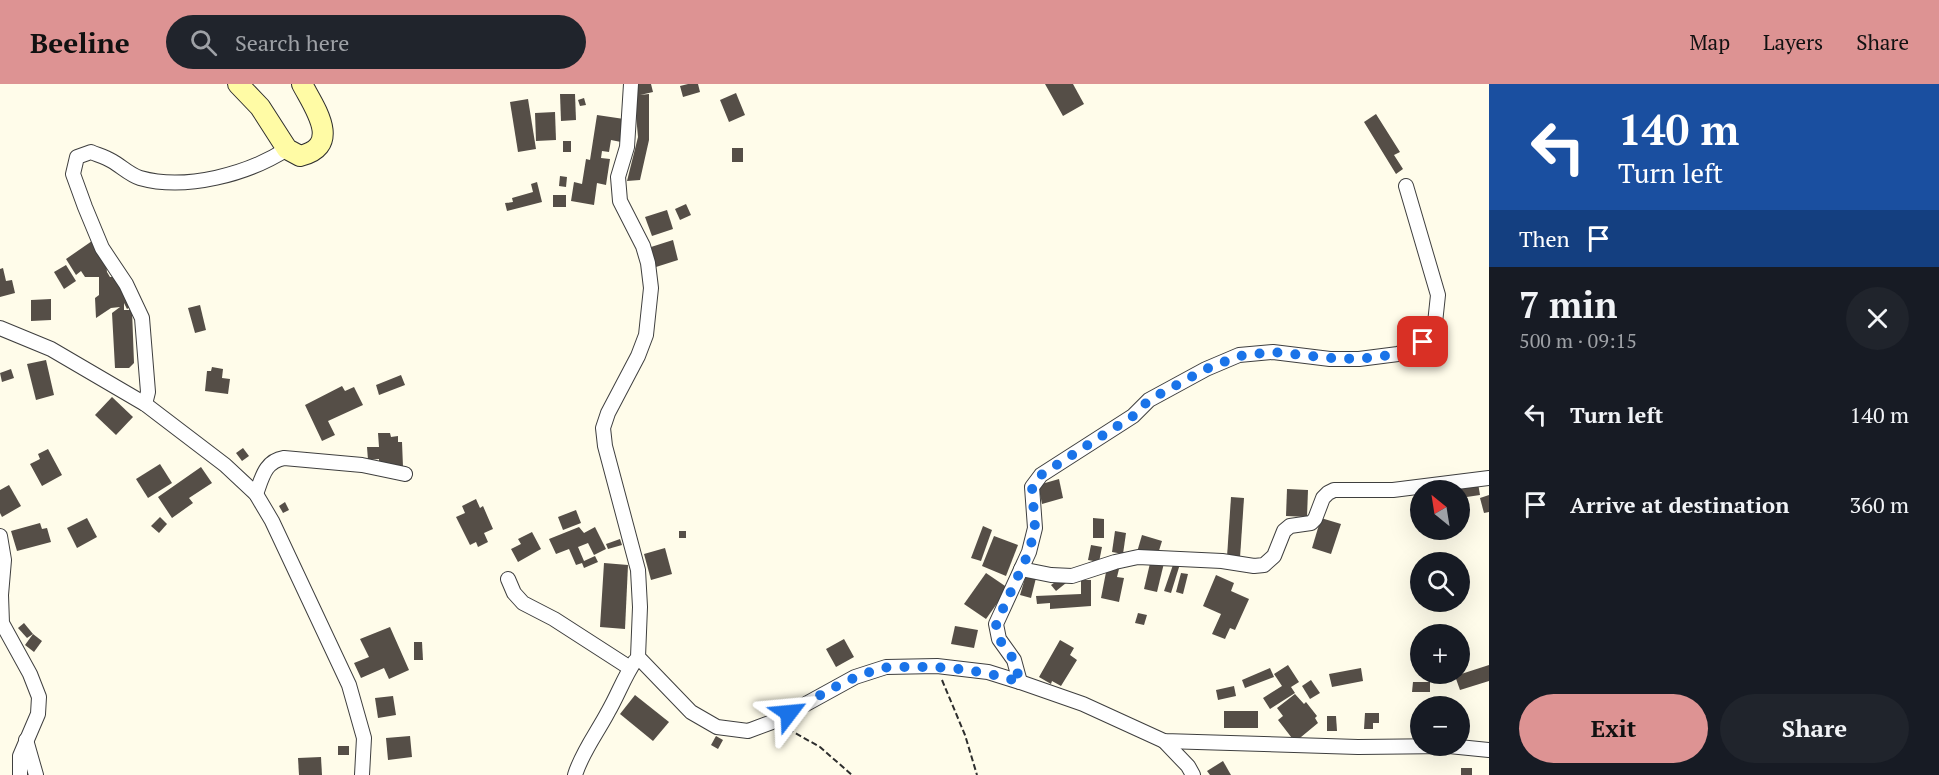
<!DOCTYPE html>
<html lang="en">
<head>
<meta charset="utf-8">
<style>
	:root { --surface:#171b24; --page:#20242c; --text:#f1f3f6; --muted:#9ea1a6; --accent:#dd9393 }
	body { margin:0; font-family:"PT Serif",serif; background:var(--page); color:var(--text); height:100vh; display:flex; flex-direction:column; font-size:22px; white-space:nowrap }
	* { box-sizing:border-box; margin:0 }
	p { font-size:20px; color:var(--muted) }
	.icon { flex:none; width:33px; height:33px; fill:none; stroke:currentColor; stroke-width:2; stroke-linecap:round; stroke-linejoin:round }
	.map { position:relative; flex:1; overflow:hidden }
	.panel { display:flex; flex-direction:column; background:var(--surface); width:450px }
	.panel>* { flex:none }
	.top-card { background:#1a4fa0; color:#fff; overflow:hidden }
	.needle { width:39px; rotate:330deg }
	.controls { position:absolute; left:1410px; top:396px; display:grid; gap:12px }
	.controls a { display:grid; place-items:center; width:60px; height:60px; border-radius:50%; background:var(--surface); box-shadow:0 6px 24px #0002; font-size:30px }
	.pin { position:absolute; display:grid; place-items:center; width:51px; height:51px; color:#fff; margin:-26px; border-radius:12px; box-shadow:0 3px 9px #0006 }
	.me { position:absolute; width:66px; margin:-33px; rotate:61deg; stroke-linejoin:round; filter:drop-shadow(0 0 4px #0008) }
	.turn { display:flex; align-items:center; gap:21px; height:126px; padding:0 30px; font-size:27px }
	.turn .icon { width:78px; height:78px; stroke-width:2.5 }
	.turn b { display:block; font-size:42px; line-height:51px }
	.then { display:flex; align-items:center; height:57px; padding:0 30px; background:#0003; gap:12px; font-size:22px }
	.round { display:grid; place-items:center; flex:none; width:63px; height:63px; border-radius:32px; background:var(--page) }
	.overview { display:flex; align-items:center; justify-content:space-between; height:102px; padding:0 30px }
	h1 { font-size:36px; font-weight:700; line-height:45px }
	.action { display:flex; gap:12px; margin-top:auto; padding:12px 30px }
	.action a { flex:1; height:69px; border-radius:36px; background:var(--accent); color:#111; font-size:24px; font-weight:700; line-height:69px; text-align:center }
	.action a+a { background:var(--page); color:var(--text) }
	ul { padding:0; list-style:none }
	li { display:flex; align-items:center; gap:18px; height:90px; padding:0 30px }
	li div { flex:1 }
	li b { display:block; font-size:22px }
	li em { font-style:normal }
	header { display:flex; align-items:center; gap:36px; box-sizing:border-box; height:84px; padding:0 30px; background:var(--accent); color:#111 }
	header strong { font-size:28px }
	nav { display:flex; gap:33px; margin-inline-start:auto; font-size:21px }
	.search { width:420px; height:54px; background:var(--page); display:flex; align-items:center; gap:15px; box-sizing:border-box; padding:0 21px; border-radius:33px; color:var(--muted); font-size:22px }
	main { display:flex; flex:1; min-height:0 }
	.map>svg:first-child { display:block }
</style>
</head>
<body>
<header>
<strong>Beeline</strong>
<div class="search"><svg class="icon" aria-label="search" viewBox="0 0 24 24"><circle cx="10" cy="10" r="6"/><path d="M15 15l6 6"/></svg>Search here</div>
<nav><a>Map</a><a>Layers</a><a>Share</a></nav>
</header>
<main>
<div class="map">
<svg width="1489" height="691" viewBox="0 0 1489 691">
	<rect width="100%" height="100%" fill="#fffcea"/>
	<!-- building -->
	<g fill="#554e47">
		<polygon points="636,0 651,0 653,8 640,11 649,10 649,56 640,96 627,97 638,53 634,9 638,10"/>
		<polygon points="688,0 698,0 700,8 683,13 680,2"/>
		<polygon points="1045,0 1073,0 1084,20 1063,32"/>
		<polygon points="736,9 745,31 729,38 720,16"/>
		<polygon points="560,10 575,10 576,36 561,37"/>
		<polygon points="584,14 586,21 580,22 578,16"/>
		<polygon points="528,15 536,65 518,68 510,18"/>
		<polygon points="555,28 556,56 536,57 535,29"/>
		<polygon points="1376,30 1400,68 1394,71 1403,85 1396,90 1364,38"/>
		<polygon points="597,31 624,35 621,58 611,56 609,68 602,67 601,74 610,75 606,101 597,99 594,121 571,117 574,98 582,100 586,75 590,76"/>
		<rect x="563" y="57" width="8" height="11"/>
		<rect x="732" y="64" width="11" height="14"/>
		<polygon points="560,92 567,93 566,103 559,102"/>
		<polygon points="537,98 542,118 507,127 505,119 513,118 512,114 533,108 531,100"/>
		<rect x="553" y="111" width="13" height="12"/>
		<polygon points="686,120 691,131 680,136 675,125"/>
		<polygon points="667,126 673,145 652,152 645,133"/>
		<polygon points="673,156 678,176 656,183 651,163"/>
		<polygon points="92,157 106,178 107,188 110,193 117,193 134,220 127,225 124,219 124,226 132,226 134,279 129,284 115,284 112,229 120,223 111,224 96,234 95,214 99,211 99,193 85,193 81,187 76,191 66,175"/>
		<polygon points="66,181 76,197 64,205 54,188"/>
		<polygon points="3,184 6,197 12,196 15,209 0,213 0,185"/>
		<polygon points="51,215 51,236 31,237 31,216"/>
		<polygon points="200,221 206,246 195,249 188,224"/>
		<polygon points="46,276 54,311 36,316 27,280"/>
		<polygon points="212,283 223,285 222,294 230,295 228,310 205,307 207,287 211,287"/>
		<polygon points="11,285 14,294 2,298 0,289"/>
		<polygon points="401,291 405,301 379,311 376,301"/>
		<polygon points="342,302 345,307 354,303 363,321 328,337 335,351 322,357 305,321"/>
		<polygon points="112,313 133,333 116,351 95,331"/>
		<polygon points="378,349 390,349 391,353 398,352 398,358 402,358 403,383 379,384 379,375 368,376 367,363 379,363"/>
		<polygon points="243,364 249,372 242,377 236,369"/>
		<polygon points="48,365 62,391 42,402 30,380 40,375 38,370"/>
		<polygon points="160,380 172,399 148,414 136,395"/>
		<polygon points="201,383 212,399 189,414 193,419 172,434 158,413"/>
		<polygon points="1059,395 1063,414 1042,420 1038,401"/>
		<polygon points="1478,399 1480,411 1460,414 1460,406 1451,406 1451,403"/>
		<polygon points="9,401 21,422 2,433 0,429 0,406"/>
		<polygon points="1287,405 1308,406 1307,433 1286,432"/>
		<polygon points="1489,411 1489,428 1484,429 1480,414"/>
		<polygon points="1231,413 1244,414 1240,474 1227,473"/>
		<polygon points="476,415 480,424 483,422 493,445 484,449 488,458 478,463 476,458 470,461 456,433 465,429 462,422"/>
		<polygon points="285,418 289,426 283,429 279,422"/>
		<polygon points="576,426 581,439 563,446 558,433"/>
		<polygon points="160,433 167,440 159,449 151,442"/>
		<polygon points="87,434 97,453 77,464 67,444"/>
		<polygon points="1093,434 1104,435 1104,454 1093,454"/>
		<polygon points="1321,434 1341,440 1331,470 1312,464"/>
		<polygon points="40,439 42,445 47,444 51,458 17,467 11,447"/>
		<polygon points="983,442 992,446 981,477 971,474"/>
		<polygon points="579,443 584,449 595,443 606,465 594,471 588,459 578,463 584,477 595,472 598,478 584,484 582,479 576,481 569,465 556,470 549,455"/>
		<rect x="679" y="447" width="7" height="7"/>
		<polygon points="1115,447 1126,449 1123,470 1112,468"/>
		<polygon points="532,448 541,465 518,478 511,465 521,460 518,455"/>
		<polygon points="1142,451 1162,457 1157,473 1137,468"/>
		<polygon points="994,452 1018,461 1006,492 982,482"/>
		<polygon points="620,455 622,461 608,465 606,460"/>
		<polygon points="1091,461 1102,463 1099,478 1088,476"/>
		<polygon points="665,464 672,490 651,496 644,470"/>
		<polygon points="1151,475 1164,479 1157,508 1144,505"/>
		<polygon points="1174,478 1180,480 1171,509 1164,507"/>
		<polygon points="604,479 628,481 625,545 600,543"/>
		<polygon points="1107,483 1119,485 1117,493 1124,494 1119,518 1101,514"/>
		<polygon points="986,489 1008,504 986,535 964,520"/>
		<polygon points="1181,489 1188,490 1183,510 1176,508"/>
		<polygon points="1026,491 1036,494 1031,514 1020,511"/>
		<polygon points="1216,491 1234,499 1231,507 1249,515 1235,546 1230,544 1225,555 1212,550 1221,530 1203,522"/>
		<polygon points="1061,494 1066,499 1056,507 1051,501"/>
		<polygon points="1081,496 1091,496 1091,522 1050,525 1050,519 1037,520 1036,512 1081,510"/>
		<polygon points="1138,529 1147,531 1144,541 1135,539"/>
		<polygon points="24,539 33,550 27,554 18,544"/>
		<polygon points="955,542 978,546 974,564 951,560"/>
		<polygon points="390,543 409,586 389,595 384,584 361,594 354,579 369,573 360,555"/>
		<polygon points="33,550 42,557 34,568 25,561"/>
		<polygon points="844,555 854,573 836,583 826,565"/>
		<polygon points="1060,556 1074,564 1070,571 1077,576 1061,602 1052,597 1051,600 1039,593"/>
		<polygon points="414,558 422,558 423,576 414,576"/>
		<polygon points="1288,581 1299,598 1291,603 1295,609 1270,625 1263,614 1282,602 1274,590"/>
		<polygon points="1489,581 1489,597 1460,606 1455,592"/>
		<polygon points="1270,584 1274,593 1245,604 1242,596"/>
		<polygon points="1361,584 1363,597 1332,603 1329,590"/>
		<polygon points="1311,596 1320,609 1310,615 1302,602"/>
		<polygon points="1413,598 1430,598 1430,608 1412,608"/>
		<polygon points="1234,602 1236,612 1218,616 1216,606"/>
		<polygon points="1295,610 1304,620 1306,618 1317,632 1315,634 1318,639 1295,658 1278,636 1283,632 1277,624"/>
		<polygon points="635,611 669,638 653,657 620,630"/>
		<polygon points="393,612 396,631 378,634 375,614"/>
		<rect x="1224" y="627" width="34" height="17"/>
		<polygon points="1365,629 1379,629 1379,639 1373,639 1373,645 1364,645"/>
		<polygon points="1327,632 1336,632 1337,647 1327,647"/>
		<polygon points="410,652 412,673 388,676 386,654"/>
		<polygon points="716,652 723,656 718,665 711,661"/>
		<rect x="338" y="662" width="11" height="9"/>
		<polygon points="321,673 322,691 299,691 298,674"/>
		<polygon points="1223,677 1231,691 1210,691 1207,687"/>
		<rect x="1461" y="684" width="11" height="7"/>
	</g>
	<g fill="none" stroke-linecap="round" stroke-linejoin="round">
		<defs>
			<g id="street">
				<polyline points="631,0 627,63 618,93 620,117 643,162 648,179 651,204 646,251 638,272 608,329 603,344 605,362 638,486 640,523 638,573 691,628 717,643 748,647 775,637 855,593 886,583 937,582 988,588 1020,598 1083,620 1164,657 1358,663 1449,662 1489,666"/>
				<polyline points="0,244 51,265 145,320 225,381 256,410 272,437 349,601 364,654 362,691"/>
				<path d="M145,320L148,308L142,234L126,200L102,164L85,123L73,90L77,73L91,68C98,71 105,73 112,77C121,82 130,91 140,94C186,107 248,90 287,65"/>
				<path d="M256,410C262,394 265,377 284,374L362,381L405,390"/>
				<polyline points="0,452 4,476 1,511 2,539 30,590 39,613 38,630 20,672 20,691"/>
				<polyline points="1021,485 1051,491 1072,492 1115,478 1138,473 1222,477 1254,482 1264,481 1274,472 1284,447 1290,442 1311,439 1315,435 1323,414 1328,409 1334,406 1393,406 1489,394"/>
				<polyline points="508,495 514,509 523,519 554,535 630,584"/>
				<polyline points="1020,598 1014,576 999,555 996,540 1029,468 1035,444 1032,403 1041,391 1133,332 1149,316 1206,285 1239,271 1273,268 1330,275 1359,275 1398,270 1423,258 1435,239 1438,211 1406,102"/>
				<polyline points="26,656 36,691"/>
				<polyline points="1164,657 1188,682 1193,691"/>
				<path d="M575,691C582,668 597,649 608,628C618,611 624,593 635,577"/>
			</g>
			<path id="secondary" d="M238,0L260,23L287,65L300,72C343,62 314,23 302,0"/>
		</defs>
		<!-- street casing -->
		<use href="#street" stroke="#3f3f3f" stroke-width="16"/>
		<!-- secondary casing -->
		<use href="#secondary" stroke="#2e2e2e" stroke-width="22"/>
		<!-- path -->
		<g stroke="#2e2e2e" stroke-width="2" stroke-dasharray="6 3" stroke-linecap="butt">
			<polyline points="942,596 965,651 977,691"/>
			<polyline points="788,645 820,663 852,691"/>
		</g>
		<!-- street -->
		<use href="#street" stroke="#fff" stroke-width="14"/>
		<!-- secondary -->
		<use href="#secondary" stroke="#fffba5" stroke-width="20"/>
	</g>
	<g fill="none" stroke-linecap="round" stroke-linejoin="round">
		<!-- route -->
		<path stroke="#1a73e8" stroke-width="10" stroke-dasharray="0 18" d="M789,629C819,612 850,592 884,584C892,582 902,583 911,583C949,582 984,587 1020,598L1014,576L999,555L996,540L1029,468L1035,444L1032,403L1041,391L1133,332L1149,316L1206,285L1239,272L1273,268L1330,274L1359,275L1398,270L1423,258"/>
	</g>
</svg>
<div class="controls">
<a><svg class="needle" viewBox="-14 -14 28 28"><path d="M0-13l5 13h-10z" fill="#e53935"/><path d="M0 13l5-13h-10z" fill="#9ea1a6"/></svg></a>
<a><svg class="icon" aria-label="search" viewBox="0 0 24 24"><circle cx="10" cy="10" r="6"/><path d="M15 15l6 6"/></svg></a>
<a>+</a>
<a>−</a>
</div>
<div class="pin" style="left:1423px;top:258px;background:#d93025"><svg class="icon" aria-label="arrive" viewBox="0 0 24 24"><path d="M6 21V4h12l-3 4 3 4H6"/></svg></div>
<svg class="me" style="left:789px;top:629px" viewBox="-20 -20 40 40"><path d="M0-17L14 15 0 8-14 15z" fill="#1a73e8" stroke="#fff" stroke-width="4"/></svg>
</div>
<section class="panel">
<div class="top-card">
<div class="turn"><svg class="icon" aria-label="left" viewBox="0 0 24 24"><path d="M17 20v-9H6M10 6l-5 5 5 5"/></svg><div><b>140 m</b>Turn left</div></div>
<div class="then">Then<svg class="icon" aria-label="arrive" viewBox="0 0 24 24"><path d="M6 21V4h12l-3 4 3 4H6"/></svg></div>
</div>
<div class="overview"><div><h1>7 min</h1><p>500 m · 09:15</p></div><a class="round"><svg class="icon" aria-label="close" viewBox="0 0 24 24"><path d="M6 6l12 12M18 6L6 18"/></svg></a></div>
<ul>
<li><svg class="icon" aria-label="left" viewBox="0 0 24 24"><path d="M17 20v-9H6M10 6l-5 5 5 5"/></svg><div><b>Turn left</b></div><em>140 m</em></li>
<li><svg class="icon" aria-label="arrive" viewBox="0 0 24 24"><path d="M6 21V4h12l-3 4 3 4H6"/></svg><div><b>Arrive at destination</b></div><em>360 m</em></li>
</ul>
<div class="action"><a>Exit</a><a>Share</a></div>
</section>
</main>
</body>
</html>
